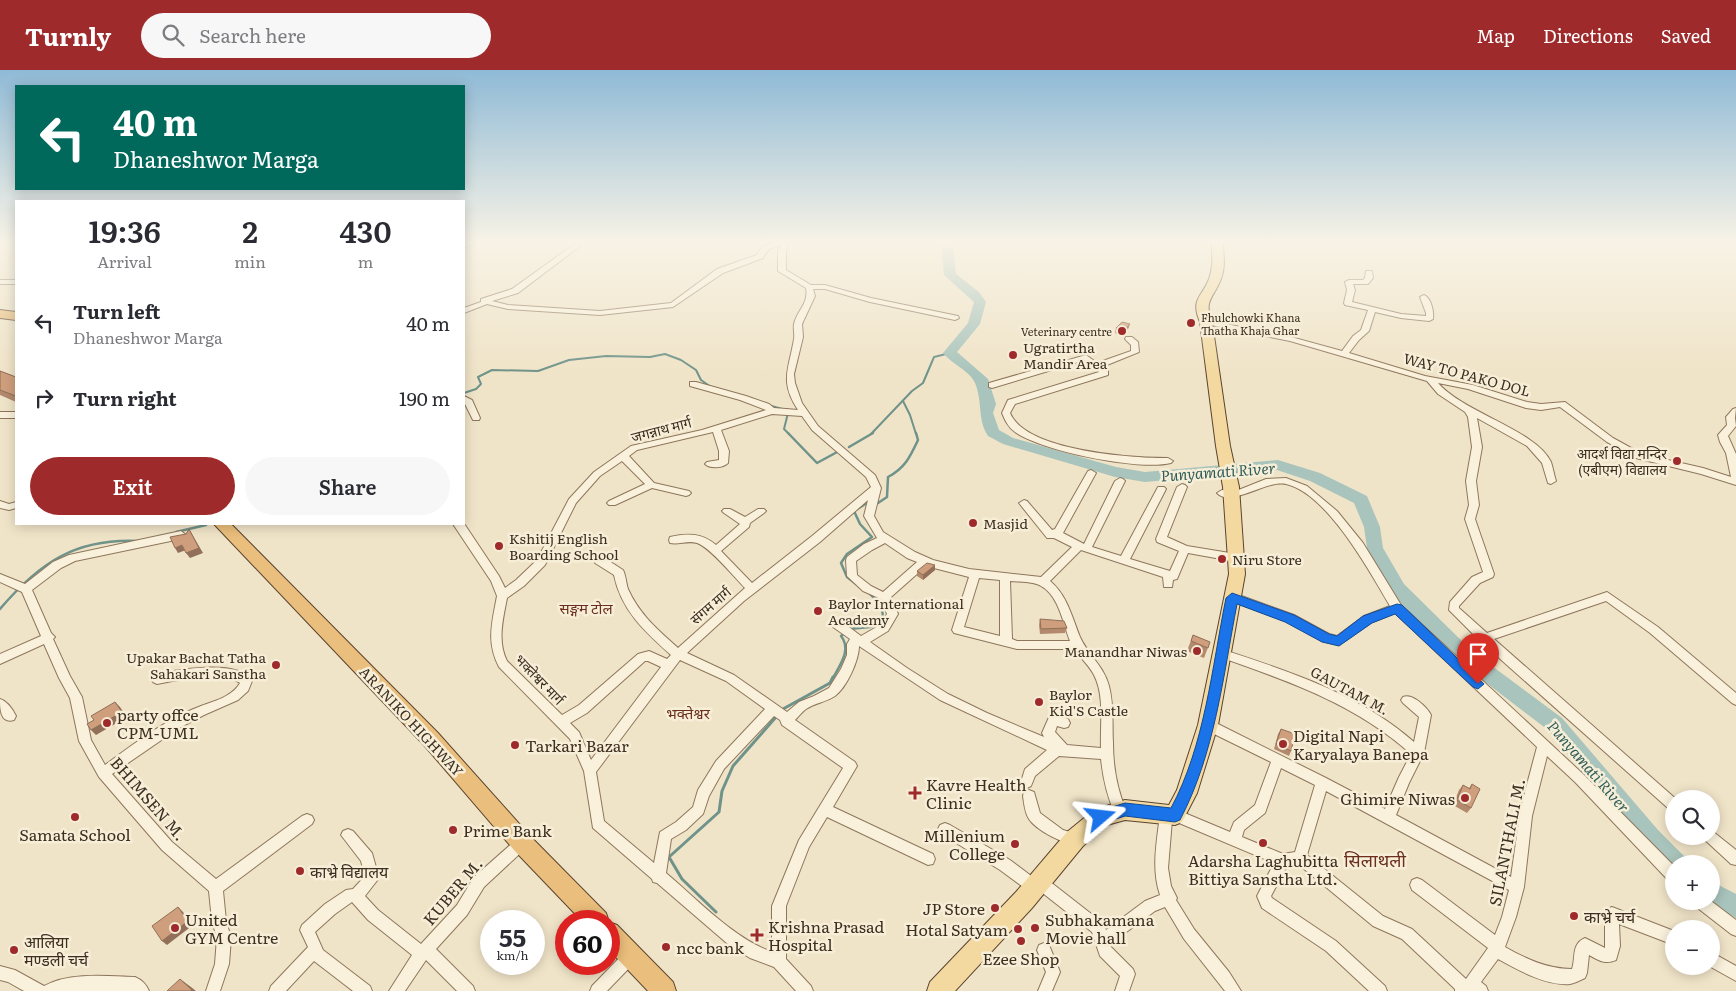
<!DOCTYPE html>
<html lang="en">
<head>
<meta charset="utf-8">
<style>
	:root { --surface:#fff; --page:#f7f7f7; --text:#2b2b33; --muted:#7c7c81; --accent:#9e2a2b }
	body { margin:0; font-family:Literata,"Noto Sans Devanagari",serif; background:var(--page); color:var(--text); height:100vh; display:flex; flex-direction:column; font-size:19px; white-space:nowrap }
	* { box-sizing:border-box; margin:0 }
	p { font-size:16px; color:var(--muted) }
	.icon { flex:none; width:28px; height:28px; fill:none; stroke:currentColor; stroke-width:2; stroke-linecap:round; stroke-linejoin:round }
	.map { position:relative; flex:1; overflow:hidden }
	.drawer { position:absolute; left:15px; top:130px; width:450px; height:325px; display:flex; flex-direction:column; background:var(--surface); border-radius:0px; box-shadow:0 2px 12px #0003 }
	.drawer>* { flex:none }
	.hud { position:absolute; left:15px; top:15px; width:450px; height:105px; border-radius:0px; box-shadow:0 2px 12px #0003; background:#00695c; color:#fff; overflow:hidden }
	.controls { position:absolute; left:1665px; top:720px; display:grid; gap:10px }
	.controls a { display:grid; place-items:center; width:55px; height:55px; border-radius:50%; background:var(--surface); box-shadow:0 2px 12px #0003; font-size:25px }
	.speed { position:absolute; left:480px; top:840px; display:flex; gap:10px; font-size:25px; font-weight:700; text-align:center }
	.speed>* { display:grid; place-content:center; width:65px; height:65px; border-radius:50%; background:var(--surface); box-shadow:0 2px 12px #0003; line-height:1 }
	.speed small { font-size:12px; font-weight:400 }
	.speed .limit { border:8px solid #d22; background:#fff; color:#111 }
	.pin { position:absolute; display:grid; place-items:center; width:42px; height:42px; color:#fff; margin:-51px -21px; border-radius:50% 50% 50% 0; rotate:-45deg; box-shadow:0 0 5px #0007 }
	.pin .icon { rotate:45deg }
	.me { position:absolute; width:55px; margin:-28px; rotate:73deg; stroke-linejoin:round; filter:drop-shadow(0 0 4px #0008) }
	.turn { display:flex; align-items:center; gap:18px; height:105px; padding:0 15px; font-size:22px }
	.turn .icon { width:65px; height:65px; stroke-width:2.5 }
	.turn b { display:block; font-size:35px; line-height:42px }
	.eta { display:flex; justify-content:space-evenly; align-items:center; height:85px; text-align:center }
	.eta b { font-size:30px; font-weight:600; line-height:35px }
	.button { display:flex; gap:10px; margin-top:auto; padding:10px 15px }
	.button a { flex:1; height:58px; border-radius:30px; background:var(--accent); color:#fff; font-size:20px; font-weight:600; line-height:58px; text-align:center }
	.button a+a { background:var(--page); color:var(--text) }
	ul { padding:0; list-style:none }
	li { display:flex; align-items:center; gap:15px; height:75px; padding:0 15px }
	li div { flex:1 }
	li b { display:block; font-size:19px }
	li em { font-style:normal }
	header { display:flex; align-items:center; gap:30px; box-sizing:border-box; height:70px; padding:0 25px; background:var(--accent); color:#fff }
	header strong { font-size:24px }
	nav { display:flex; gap:28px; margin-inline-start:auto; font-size:18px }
	.search { width:350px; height:45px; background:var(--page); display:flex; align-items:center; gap:12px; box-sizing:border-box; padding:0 18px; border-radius:28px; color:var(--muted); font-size:19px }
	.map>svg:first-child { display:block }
</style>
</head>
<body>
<header>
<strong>Turnly</strong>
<div class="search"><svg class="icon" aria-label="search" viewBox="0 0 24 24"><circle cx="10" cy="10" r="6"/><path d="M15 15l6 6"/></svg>Search here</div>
<nav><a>Map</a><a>Directions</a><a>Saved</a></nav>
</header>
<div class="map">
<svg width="1736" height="921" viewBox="0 0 1736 921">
	<rect width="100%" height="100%" fill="#f0e4c8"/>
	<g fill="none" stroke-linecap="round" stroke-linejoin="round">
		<!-- stream-far2 -->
		<g stroke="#6f938a" stroke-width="2">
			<polyline points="719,319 756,330"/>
			<polyline points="464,323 476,319 481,314 478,307 492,300 538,301 569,290 606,286 650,287 665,284 681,290 696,300 701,310 711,317"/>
			<polyline points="903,331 910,345 916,364"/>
			<polyline points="768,335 782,339"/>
			<polyline points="788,343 784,359 789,364"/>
			<polyline points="871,364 912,321 923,313 934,287 950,283"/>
		</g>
		<!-- stream-far1 -->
		<g stroke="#6f938a" stroke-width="2.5">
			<polyline points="788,363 817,393 839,381"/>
			<polyline points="849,377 873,363"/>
			<path d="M878,433L887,427L888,407C905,398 910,387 918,370L916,363"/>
			<polyline points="176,462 206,455"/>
			<polyline points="860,517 847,507 841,493 847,484 872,467 860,454 854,441 867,433"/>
			<path d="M0,539C40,492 76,468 139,471"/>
			<path d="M849,559L870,557L882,552C885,539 879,532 869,523"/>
			<path d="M833,608C840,595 852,579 841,566L845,563"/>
		</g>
		<!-- stream -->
		<g stroke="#6f938a" stroke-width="3">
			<polyline points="783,639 830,613 833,607"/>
			<polyline points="716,842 682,809 669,787 719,742 722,721 733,696 776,647"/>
		</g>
		<!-- river -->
		<g fill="#a9c4bc" fill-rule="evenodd">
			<path d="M941,173H953L956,204L979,222L986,232L980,254L957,282L988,309L996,334L993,343L999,360L1013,368L1116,397L1145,402L1278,390L1320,403L1367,426L1380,457L1383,478L1404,514L1473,582L1562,648L1658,760L1685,787L1688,794H1674V803L1669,801L1642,774L1548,660L1459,592L1392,524L1367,478L1364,457L1354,433L1310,411L1277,400L1145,412L1115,407L1003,374L988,366C977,349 983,332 975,313C970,301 952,294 943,283L968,253L974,232L944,205Z"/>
			<polygon points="1711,811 1736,824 1736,848 1706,831 1711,831"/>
		</g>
		<defs>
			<g id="minor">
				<polygon points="465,173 475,173 464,178"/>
				<path d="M576,173H584L518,223L492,231L508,235L600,241L671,233L717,199L757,185C762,171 778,173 790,173L786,181V200L811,215H825L871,228L958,246L959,248L955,250L870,232L825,219H813L815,226L802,254L803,267L794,304L795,313L802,333L818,356L875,405L881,418L874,446L883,462L915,482L933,490L969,499L1041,507L1072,477L1054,468H1047L1019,433L1024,430L1027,431L1052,460L1055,459L1088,401L1091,400L1096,403L1063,463L1084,474L1115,411L1120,408L1123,409L1125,411L1092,477L1121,486L1158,417H1164L1166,419L1130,489L1170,501L1179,481L1157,472L1156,469L1177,417L1182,414L1185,415L1187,417L1167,467L1187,476L1242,485L1243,488L1242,491L1238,492L1188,483L1177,509L1173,510L1172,517H1164L1163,507L1081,480L1050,511C1067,525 1072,547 1080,567C1088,585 1104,596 1109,616C1114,635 1112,654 1113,673C1113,696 1117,719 1126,740L1125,744L1120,746L1115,744C1107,726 1103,708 1101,689L1059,686L1035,706L1031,716L1027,718L1023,716L1021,712L1025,699L1047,680L940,630L859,576C859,590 847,617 835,626C826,632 815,633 806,639C802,642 798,647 795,650L855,692L857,696L833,737L933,784L935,789L933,794L928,795L827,747L809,777L786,836V889L811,916L813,921H796L774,897L750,888L729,875L657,813L653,812L652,809L593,758L584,701L570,669L499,597C486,572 492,553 497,526L491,511L453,454L465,455L499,506L505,518L516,510L537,490L569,429L594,402L631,376L702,360L766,340L740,330L690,316V312H696L746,326L769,334L774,338L798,340C779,311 789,299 794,269C795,264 793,259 794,254C797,240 809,234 806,218L778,201V181L782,175C773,177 766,179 763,188L723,203L673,237L600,245L508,239L487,234L464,243V238L481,232V229L512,219ZM772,344L802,346L812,360L866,407L871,417L812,466L752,513L721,481L749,457L750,453L764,443L766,441L764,439H758L745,447L730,439H724L722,441L724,443L740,454L716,475C702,463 687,463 670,467L669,470L670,473C679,475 688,470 697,473C710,477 735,508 745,518L678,578C658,560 639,544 628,519C626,513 626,506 623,500L603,487H595L594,490L595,493L614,505C621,540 645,562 671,585L667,589L649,581L638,584L579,635L562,645L507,591C497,571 503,549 507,528L524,516L545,495L576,433L600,406L622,391L645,414L609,431L607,433L609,435H615L652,418L686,426L689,425L691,423L689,421L654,413L629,386L637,380L713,362L719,381V390L707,392L705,394C710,399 723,398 728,393L729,381L721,360ZM868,430L864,446L877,468L864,474L847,487L846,490L847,506L863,521L881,529L887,544L880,555L861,566L841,551H833L832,554L833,557L850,569L847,574V585L841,599L829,618L814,626L799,632L787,642L734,605L687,583L744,531L820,472ZM885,473L907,488L917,492L883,522L871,516L857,505L856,491L872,480ZM926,496L969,507L952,560L954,563L1017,579H1075C1080,588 1089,595 1094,605C1105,626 1100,655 1101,678L1067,675L1055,662L1057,656L1064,658L1068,657L1070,653L1068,649L1054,644L1050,645L1042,663L1044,667L987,643L948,624L907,598L870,572L888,561L898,544L891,527ZM979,508L1000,510V566L964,557ZM1010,511C1019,512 1034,511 1041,516C1059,526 1063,553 1070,571H1017L1012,569ZM680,590L726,611L765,639L716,691L698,720L693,737L676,752L660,762L654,793L604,751L596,702ZM645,591H648L661,597L591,690L579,662L570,653L587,643ZM774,646L780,650L782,655L843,698L799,770L772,836V882C733,868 697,829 666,803L671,769L686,760L703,744L709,726L724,699Z"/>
				<path d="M1366,201H1372L1373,208L1368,214H1353L1355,220L1352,232L1401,244L1426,246V243L1420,227L1424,225C1431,228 1434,241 1433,249L1429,251L1401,248L1375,242L1369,261L1359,270L1349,283L1425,306L1473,315L1527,332L1541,334L1565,332L1613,368L1642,384L1703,398L1731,407L1726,383L1720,372L1718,365L1727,355L1726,347L1733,339L1736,338L1735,348L1736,356L1728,366L1736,384V415L1701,404L1636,388L1607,372L1560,337L1541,340L1526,338L1468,319L1438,313C1464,343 1536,360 1551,392C1553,398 1554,405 1556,411L1551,414L1548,413L1542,393L1527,376L1477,348L1482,377L1476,411L1479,435L1475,449L1494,504L1493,507L1480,513L1459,536V538L1487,563L1607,522L1658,557L1736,623V635L1732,633L1650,563L1606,531L1494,569L1676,729H1674V741L1669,739L1480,571L1449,540L1450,532L1472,507L1483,502L1465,449L1469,435L1466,411L1472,377L1468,347L1465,342L1438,324L1427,311L1290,271L1206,254L1202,252L1206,250L1291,267L1342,281L1353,266L1361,260L1368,240L1345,235L1344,233L1347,220L1345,212L1349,210H1363L1365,208Z"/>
				<rect x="0" y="210" width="16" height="4"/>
				<path d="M1126,267H1132L1138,272L1139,282L1102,297L1108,301V305L1015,334L1010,343C1026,381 1131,388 1168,388L1173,391L1171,393C1139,401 1042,381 1015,362C1008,357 1005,350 1002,343L1008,330L1099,302L1085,290L992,318L989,317V313L1086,285L1097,293L1131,281V275L1125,269Z"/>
				<polygon points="464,326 472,330 480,348 479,350 473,350 464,332"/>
				<rect x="0" y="342" width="16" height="6"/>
				<path d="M1286,408L1307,416L1337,441L1363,473L1401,535L1583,704L1674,796V812L1669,811L1575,712L1547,686L1532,746L1524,817L1516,847L1505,877C1526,889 1548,899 1572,899C1576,888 1571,874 1585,868L1605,878V844L1607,839L1612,837L1674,861V875L1619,854L1620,876L1616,890C1605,895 1598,890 1589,885L1587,903L1585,908C1580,910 1575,913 1570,914C1546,916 1518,900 1498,889L1481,912L1486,916L1488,921H1455V919L1402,869L1373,856L1298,794L1287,796L1271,826L1272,828L1336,871L1385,916L1387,921H1369L1326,881L1262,838L1257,826L1274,793L1172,750L1168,798L1171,816L1177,828L1176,830L1194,859L1229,902L1241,921H1225L1184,869L1165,837L1155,841L1110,874L1111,877L1133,899L1135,904L1129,921H1115L1120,906L1100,886L1092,862L1040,821L1035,824L1030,822L1000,800L940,763L938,759L940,755L945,753L950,755L1010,790L1034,808L1039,805L1044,807L1103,853L1106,860L1145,831L1160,825C1151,798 1157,772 1160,744L1161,740L1166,738L1171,741L1175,739L1230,762L1234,752L1255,735L1271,692L1204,659L1202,655L1204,651L1208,650L1212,651L1326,708L1385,739L1399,707L1411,684C1356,634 1286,610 1217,586L1215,583L1217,580L1221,579C1288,601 1360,624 1414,672L1419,647L1403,633L1401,630L1403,627C1412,623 1427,637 1431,645L1424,683L1409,713L1396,745L1511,807L1521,737L1537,677L1395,543L1372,552L1339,575L1322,571L1286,551L1228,530L1227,527L1228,524H1236L1294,545L1329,564L1337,566L1364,546L1390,536C1370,502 1327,423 1286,414C1265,410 1231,438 1217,423L1222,420L1236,421L1266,409ZM1281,698L1315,715L1295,782L1283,784L1242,767L1244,760L1265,743ZM1326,721L1509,820L1502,847L1495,865L1422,810L1417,808L1412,810L1410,815L1412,820L1488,878L1466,909L1412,859L1383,846L1307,785Z"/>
				<polygon points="0,431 9,434 16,432 16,438 9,440 0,438"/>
				<path d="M181,461L186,465L185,468L75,491L61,498L32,520L51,563L55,567L53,569L70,606L82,627L91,670L105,695C135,673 166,649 201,636C214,631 232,627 240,613C223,600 177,610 157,614L153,612L151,609L153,606C173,599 240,589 252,611L248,621L238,630L204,645L179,658L112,704L172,772L216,809L302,746L307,744L312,746L314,750L312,754L223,821L226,851L231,868L229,894L220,921H206L215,894L217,868L212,851L209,821L162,780L99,707L79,671L70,628L59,608L44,574L0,594V584L41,566L22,522L0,512V504L25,514L53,492L69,485Z"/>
				<path d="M0,629C7,631 13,640 16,646L14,650C0,654 0,638 0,629Z"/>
				<path d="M1029,720L1034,722L1040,743L1063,760L1080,765L1082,769L1080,773C1067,778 1035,759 1029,749C1025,743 1024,733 1023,726L1024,722Z"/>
				<polygon points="348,759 353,761 372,783 379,808 365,826 378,840 421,874 457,835 474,807 517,769 522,767 527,769 529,773 527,777 484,817 467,845 436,879 473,916 475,921 457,921 426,890 405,921 389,921 412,885 368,850 352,832 335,844 315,862 323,880 370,916 372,921 353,921 314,891 286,921 269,921 271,916 308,877 300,860 302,855 325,834 346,820 353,819 365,806 361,791 341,765 343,761"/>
				<polygon points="1711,760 1736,780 1736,795 1731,794 1705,770 1704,766 1711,766"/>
				<polygon points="1693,831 1711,831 1736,850 1736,866 1731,864 1695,836"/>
				<polygon points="1044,873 1049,875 1060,902 1052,921 1038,921 1046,902 1037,880 1039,875"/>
				<polygon points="631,879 636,881 638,886 636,891 607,921 590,921 592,916 626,881"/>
				<polygon points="1711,882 1736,896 1736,911 1709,896 1711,896"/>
				<path d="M0,896L15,900L44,916C69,902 107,906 135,907C142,910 146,914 149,921H24L8,912L0,910Z"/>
			</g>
			<path id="primary" d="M1211,173H1223V177C1224,188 1225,199 1221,209C1214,228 1203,230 1212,252L1230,376L1239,417L1245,504L1218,655L1197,723L1182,752L1175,755L1125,750L1107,755L1083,776L1032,838L955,921H927L930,912L1016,822L1067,762L1094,740L1125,730L1169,735L1177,720L1198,655L1229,504L1223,417L1216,376L1200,252C1190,229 1202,227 1209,209C1213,198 1213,185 1211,173Z"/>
			<g id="trunk">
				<polygon points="0,240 16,242 16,250 0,248"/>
				<polygon points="214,454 231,454 438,663 530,766 606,843 609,852 617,855 673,912 676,921 648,921 609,880 609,851 582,851 514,780 424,675"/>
			</g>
		</defs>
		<!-- minor casing -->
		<use href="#minor" stroke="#8d765c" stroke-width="2"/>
		<!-- primary casing -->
		<use href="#primary" stroke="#5b4430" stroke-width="2"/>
		<!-- trunk casing -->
		<use href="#trunk" stroke="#5b4430" stroke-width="2"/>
		<!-- minor -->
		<use href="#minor" fill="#faf1dc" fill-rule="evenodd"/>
		<!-- primary -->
		<use href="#primary" fill="#f3d9a0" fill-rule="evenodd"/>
		<!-- trunk -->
		<use href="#trunk" fill="#eabe7c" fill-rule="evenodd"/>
	</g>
	<!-- wall -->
	<g fill="#b2896c">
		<polygon points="1130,254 1128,259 1122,266 1115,263 1116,258"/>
		<polygon points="0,301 16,307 16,332 0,325"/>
		<polygon points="935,500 923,510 917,506 917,501"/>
		<polygon points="1040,549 1067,558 1065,563 1040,564 1039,555"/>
		<polygon points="1193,565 1210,572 1204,588 1187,581"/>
		<polygon points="1281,659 1291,681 1289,686 1274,679 1278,664"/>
		<polygon points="1472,714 1471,738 1467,743 1453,735 1459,720 1463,715 1469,718"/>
	</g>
	<!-- shaded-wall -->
	<g fill="#916f58">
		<polygon points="1130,254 1128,259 1122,266 1123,261"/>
		<polygon points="189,459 203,483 190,488 186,483"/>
		<polygon points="182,475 186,480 178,483 175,478"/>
		<polygon points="935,495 935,500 923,510 923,505"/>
		<polygon points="115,632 120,637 127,647 96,665 91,660"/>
		<polygon points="178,837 183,842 193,855 167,875 162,871"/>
		<polygon points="180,909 191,917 196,921 191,921"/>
	</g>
	<!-- building -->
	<g fill="#cf9f7d" stroke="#916f58">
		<polygon points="1122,252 1130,254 1123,261 1116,258"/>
		<polygon points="0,301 16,307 16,326 0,320"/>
		<polygon points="189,459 199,478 186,483 182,475 175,478 170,467 186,464"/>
		<polygon points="927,493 935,495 923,505 917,501"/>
		<polygon points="1040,549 1064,551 1067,558 1041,559"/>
		<polygon points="1193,565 1210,572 1208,578 1191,571"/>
		<polygon points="115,632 122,642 91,660 87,654 94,650 91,646"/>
		<polygon points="1281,659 1295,664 1291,681 1276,674"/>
		<polygon points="1472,714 1480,719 1471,738 1457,730 1463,715 1470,719"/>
		<polygon points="178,837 188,851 162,871 152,856"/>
		<polygon points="180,909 192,920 191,921 167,921"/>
	</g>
	<!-- sky -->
	<linearGradient id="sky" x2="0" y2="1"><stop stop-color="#8fbad6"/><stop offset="0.57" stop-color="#f8f3e6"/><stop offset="1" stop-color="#f8f3e6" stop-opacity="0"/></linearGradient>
	<rect width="1736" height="302" fill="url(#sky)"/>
	<!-- route -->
	<path fill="#1a73e8" stroke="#114b97" d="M1232,523L1294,545L1329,564L1337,566L1363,546L1397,534L1402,535L1484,614L1478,619L1473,617L1395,544L1372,553L1339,576L1322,572L1285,552L1237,534C1223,607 1215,683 1180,750L1175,752L1125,746L1101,754L1096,752L1094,747L1096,742L1125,733L1171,738C1205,675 1212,597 1226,528Z"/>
	<!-- markers -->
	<g fill="#9e2a2b" stroke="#f7eed8" stroke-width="2">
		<circle cx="1191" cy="253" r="5"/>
		<circle cx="1122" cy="261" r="5"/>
		<circle cx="1013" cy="285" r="5"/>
		<circle cx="1677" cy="391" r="5"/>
		<circle cx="973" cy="453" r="5"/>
		<circle cx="499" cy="476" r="5"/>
		<circle cx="1222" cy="489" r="5"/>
		<circle cx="818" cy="541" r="5"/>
		<circle cx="1197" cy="581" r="5"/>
		<circle cx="276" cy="595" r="5"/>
		<circle cx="1039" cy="632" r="5"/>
		<circle cx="107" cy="653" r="5"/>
		<circle cx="1283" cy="674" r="5"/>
		<circle cx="515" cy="675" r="5"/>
		<path d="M912.5 715.5h5v5h5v5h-5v5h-5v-5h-5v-5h5z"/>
		<circle cx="1465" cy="728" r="5"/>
		<circle cx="75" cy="747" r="5"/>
		<circle cx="453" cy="760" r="5"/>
		<circle cx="1263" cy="773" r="5"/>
		<circle cx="1015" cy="774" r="5"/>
		<circle cx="300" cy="801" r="5"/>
		<circle cx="995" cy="838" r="5"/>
		<circle cx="1574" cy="846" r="5"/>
		<circle cx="175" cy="858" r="5"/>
		<circle cx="1035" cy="858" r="5"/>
		<circle cx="1018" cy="859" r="5"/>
		<path d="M754.5 857.5h5v5h5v5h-5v5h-5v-5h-5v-5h5z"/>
		<circle cx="1021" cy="871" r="5"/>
		<circle cx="666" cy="877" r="5"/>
		<circle cx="14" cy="880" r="5"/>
	</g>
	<g text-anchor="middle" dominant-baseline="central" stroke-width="5" stroke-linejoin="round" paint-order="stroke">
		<!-- far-poi labels -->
		<g font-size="11" fill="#3d2e20" stroke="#f7eed8" text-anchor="start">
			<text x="1201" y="247">Fhulchowki Khana<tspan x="1201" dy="13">Thatha Khaja Ghar</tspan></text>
			<text x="1112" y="261" text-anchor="end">Veterinary centre</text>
		</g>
		<!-- poi labels -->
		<g font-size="14" fill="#3d2e20" stroke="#f7eed8" text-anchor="start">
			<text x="1023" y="277">Ugratirtha<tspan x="1023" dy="16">Mandir Area</tspan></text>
			<text x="1667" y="383" text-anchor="end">आदर्श विद्या मन्दिर<tspan x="1667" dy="16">(एबीएम) विद्यालय</tspan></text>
			<text x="983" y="453">Masjid</text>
			<text x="509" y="468">Kshitij English<tspan x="509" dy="16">Boarding School</tspan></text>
			<text x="1232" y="489">Niru Store</text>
			<text x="828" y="533">Baylor International<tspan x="828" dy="16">Academy</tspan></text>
			<text x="1187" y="581" text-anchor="end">Manandhar Niwas</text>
			<text x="266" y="587" text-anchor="end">Upakar Bachat Tatha<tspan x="266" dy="16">Sahakari Sanstha</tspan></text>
			<text x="1049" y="624">Baylor<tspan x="1049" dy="16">Kid'S Castle</tspan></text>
		</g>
		<!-- street labels -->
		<g font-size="14" fill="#3d2e20" stroke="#f7eed8">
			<text transform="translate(1467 304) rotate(15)">WAY TO PAKO DOL</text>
			<text transform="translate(661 359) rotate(-15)">जगन्नाथ मार्ग</text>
			<text transform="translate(710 535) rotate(-41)">संगम मार्ग</text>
			<text transform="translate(540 609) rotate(46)">भक्तेश्वर मार्ग</text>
			<text transform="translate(1350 620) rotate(28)">GAUTAM M.</text>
			<text transform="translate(412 651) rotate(47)">ARANIKO HIGHWAY</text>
		</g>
		<!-- water labels -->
		<g font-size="15" font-style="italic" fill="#2f5d5a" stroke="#f7eed8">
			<text transform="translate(1218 401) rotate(-4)">Punyamati River</text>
			<text transform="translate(1589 696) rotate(49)">Punyamati River</text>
		</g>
		<!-- neighbourhood labels -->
		<g font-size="15" fill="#6b2e1e" stroke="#f7eed8">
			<text x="586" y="537">सङ्गम टोल</text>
			<text x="688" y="642">भक्तेश्वर</text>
		</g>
		<!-- near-poi labels -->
		<g font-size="16" fill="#3d2e20" stroke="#f7eed8" text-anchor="start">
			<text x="117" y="644">party offce<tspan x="117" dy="18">CPM-UML</tspan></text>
			<text x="1293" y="665">Digital Napi<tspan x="1293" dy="18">Karyalaya Banepa</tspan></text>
			<text x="525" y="675">Tarkari Bazar</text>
			<text x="926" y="714">Kavre Health<tspan x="926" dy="18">Clinic</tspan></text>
			<text x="1455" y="728" text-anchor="end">Ghimire Niwas</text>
			<text x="463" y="760">Prime Bank</text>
			<text x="75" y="764" text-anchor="middle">Samata School</text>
			<text x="1005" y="765" text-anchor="end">Millenium<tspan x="1005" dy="18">College</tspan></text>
			<text x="1263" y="790" text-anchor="middle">Adarsha Laghubitta<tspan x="1263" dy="18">Bittiya Sanstha Ltd.</tspan></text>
			<text x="310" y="801">काभ्रे विद्यालय</text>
			<text x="985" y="838" text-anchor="end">JP Store</text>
			<text x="1584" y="846">काभ्रे चर्च</text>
			<text x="185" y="849">United<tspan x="185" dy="18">GYM Centre</tspan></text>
			<text x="1045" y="849">Subhakamana<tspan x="1045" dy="18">Movie hall</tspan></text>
			<text x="768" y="856">Krishna Prasad<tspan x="768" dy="18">Hospital</tspan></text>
			<text x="1008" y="859" text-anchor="end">Hotal Satyam</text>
			<text x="24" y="871">आलिया<tspan x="24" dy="18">मण्डली चर्च</tspan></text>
			<text x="676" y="877">ncc bank</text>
			<text x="1021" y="888" text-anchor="middle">Ezee Shop</text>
		</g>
		<!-- near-street labels -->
		<g font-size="16" fill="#3d2e20" stroke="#f7eed8">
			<text transform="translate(149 728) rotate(49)">BHIMSEN M.</text>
			<text transform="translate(1506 772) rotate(-79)">SILANTHALI M.</text>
			<text transform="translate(452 821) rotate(-50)">KUBER M.</text>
		</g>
		<!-- near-neighbourhood labels -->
		<g font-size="18" fill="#6b2e1e" stroke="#f7eed8">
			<text x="1375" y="789">सिलाथली</text>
		</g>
	</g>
</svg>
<div class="controls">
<a><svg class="icon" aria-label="search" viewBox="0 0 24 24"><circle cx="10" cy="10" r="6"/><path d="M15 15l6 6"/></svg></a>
<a>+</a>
<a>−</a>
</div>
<div class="speed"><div>55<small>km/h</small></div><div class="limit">60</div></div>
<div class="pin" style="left:1478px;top:614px;background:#d93025"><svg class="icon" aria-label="arrive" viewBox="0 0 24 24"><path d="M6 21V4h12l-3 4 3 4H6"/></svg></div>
<svg class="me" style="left:1101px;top:747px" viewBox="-20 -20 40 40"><path d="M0-17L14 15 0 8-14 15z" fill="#1a73e8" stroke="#fff" stroke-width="4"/></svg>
<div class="hud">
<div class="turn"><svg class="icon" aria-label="left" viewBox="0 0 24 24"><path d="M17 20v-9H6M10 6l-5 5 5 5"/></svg><div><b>40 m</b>Dhaneshwor Marga</div></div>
</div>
<section class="drawer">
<div class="eta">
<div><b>19:36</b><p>Arrival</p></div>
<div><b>2</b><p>min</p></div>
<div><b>430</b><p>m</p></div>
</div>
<ul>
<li><svg class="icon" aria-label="left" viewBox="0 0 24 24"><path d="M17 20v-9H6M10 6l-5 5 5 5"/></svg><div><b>Turn left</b><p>Dhaneshwor Marga</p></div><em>40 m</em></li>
<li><svg class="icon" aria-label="right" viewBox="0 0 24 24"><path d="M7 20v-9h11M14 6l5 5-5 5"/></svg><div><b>Turn right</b></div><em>190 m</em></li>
</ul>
<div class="button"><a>Exit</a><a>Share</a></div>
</section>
</div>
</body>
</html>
